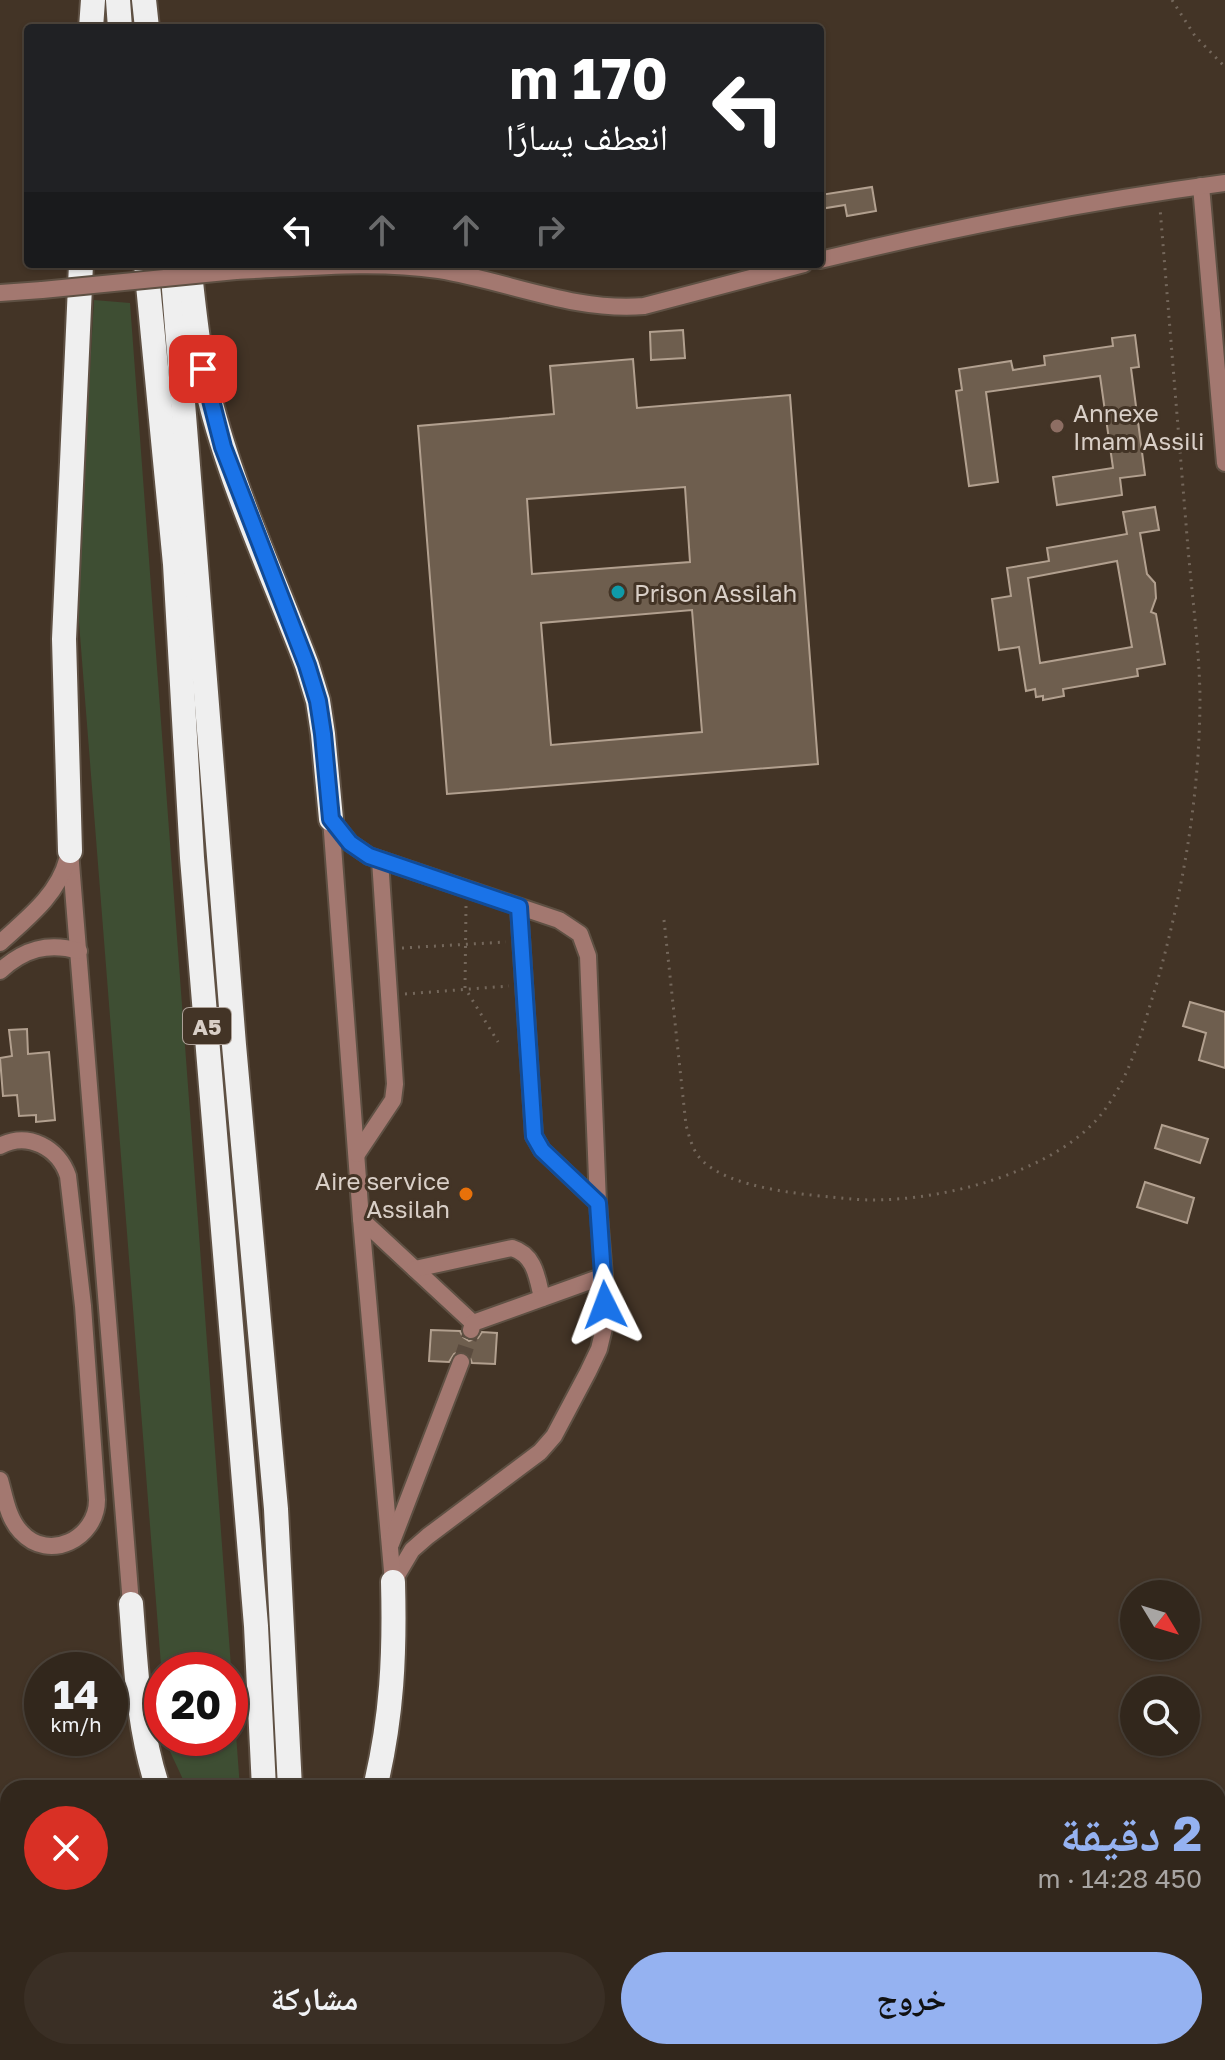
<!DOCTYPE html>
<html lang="ar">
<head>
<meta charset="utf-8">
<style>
	:root { --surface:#32271c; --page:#3a2f25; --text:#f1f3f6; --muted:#a8a5a3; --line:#4d443b; --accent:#95b2f1 }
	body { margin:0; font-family:"Golos Text","Noto Naskh Arabic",sans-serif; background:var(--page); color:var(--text); direction:rtl; height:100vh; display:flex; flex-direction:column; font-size:30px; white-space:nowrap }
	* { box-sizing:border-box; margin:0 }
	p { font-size:26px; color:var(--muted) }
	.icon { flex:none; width:44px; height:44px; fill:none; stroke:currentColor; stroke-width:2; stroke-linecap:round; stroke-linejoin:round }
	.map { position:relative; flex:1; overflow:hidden; direction:ltr }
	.panel { position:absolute; left:0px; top:1780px; width:1226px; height:280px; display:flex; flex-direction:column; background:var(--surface); border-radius:24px 24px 0 0; box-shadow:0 2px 6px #0004,0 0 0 2px var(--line); direction:rtl }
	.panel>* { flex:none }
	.hud { position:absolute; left:24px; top:24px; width:800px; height:244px; border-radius:8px; box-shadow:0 2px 6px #0004,0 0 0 2px var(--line); direction:rtl; background:#202124; color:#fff; overflow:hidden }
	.needle { width:52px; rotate:128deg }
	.fabs { position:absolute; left:1120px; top:1580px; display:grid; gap:16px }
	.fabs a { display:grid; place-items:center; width:80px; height:80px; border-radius:50%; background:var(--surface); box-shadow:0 2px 6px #0004,0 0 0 2px var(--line); font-size:40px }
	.speed { position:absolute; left:24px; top:1652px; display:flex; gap:16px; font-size:40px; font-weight:700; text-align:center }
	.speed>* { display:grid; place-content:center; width:104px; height:104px; border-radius:50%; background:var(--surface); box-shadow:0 2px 6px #0004,0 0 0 2px var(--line); line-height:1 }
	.speed small { font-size:20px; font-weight:400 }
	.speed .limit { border:12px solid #d22; background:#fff; color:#111 }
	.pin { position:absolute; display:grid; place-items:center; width:68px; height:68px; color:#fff; margin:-34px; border-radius:16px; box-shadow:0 4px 12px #0006 }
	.me { position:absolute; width:88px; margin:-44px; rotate:357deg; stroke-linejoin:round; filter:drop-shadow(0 0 6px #0008) }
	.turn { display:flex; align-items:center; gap:28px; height:168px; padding:0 24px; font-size:36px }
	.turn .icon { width:104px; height:104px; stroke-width:2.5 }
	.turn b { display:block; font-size:56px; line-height:68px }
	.lanes { display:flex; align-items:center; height:76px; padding:0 24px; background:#0003; justify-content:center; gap:40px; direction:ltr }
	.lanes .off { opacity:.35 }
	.round { display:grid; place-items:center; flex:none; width:84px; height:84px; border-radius:42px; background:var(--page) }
	.overview { display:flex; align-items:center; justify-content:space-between; height:136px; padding:0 24px }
	h1 { font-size:48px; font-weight:700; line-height:60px; color:var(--accent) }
	.cta { display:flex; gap:16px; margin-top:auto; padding:16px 24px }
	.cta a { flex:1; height:92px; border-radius:48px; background:var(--accent); color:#111; font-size:32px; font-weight:700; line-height:92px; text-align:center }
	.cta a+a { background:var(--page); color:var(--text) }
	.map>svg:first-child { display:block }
</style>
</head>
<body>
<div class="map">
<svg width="1225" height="2060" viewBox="0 0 1225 2060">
	<rect width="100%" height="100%" fill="#433426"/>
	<!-- green -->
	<polygon fill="#3e4e33" points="94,300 130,303 240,1788 187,1788 167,1745 167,1738 230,1738 230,1670 162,1670 162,1678 77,597"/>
	<!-- building -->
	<g fill="#6e5e4e" stroke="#b2a08f" stroke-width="2" fill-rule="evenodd">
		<polygon points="872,187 876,211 847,216 845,205 820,209 820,195"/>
		<polygon points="683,330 685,358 651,360 650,332"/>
		<polygon points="1135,335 1139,367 1131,368 1145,475 1120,478 1122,495 1057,505 1053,477 1113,468 1100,376 986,392 998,482 969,486 956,391 962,390 959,369 1011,361 1013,370 1045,365 1044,356 1113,346 1112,338"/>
		<path d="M633,359L637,408L790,395L818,764L447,794L418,426L554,414L550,366ZM685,487L690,562L532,574L527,499ZM692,610L702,732L551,745L541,623Z"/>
		<path d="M1155,507L1159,530L1140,533L1147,574L1155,583L1156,598L1151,612L1156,614L1165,664L1137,669L1138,676L1063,689L1064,696L1043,700V696L1036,697L1035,689L1026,691L1019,647L999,650L992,599L1011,596L1007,568L1049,561L1047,548L1127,534L1123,512ZM1117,561L1132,647L1040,663L1028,578Z"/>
		<polygon points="1190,1002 1225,1012 1225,1068 1199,1060 1206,1033 1183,1026"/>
		<polygon points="27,1029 28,1054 49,1052 55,1120 36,1122 36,1115 19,1116 17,1095 3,1096 0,1058 12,1056 9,1030"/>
		<polygon points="1162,1125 1208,1139 1200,1163 1155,1148"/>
		<polygon points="1145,1182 1194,1198 1187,1223 1137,1207"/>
		<polygon points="431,1330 460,1331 463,1337 469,1341 478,1338 482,1332 497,1333 495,1364 472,1363 469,1355 460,1351 454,1354 449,1362 429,1361"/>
	</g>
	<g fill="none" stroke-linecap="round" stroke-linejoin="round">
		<!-- minor-tunnel -->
		<polyline stroke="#5a4b3e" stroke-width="16" stroke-dasharray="16 8" stroke-linecap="butt" points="461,1362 471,1332"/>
		<defs>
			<g id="minor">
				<polyline points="1201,186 1225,463"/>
				<path d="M820,260C953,228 1089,201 1225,183"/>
				<path d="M236,271C303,268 372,260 439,270C507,281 575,312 644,306L804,264"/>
				<polyline points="0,293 42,290"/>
				<polyline points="331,819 350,843 369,856 559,920 580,934 588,956 598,1203 604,1276 604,1328 599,1349 588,1372 554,1436 540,1452 428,1536 412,1550 393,1582"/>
				<polyline points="331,819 361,1219 393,1582"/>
				<polyline points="70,851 131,1604"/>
				<polyline points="519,907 534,1136 542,1150 598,1203"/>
				<path d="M0,943C25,920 58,895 67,860"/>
				<path d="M0,971C24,949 48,942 79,951"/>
				<path d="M0,1146C28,1131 59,1148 68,1176L83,1306L97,1500C97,1538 49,1563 21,1532C8,1519 5,1497 0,1480"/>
				<polyline points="357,1154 393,1100 395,1084 380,860"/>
				<polyline points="361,1219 473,1323"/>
				<path d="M415,1269L512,1248C535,1255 537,1277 542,1298"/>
				<polyline points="471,1330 473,1323 604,1276"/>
				<polyline points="391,1544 461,1362"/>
			</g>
			<g id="highway">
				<polyline points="118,0 120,28"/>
				<polyline points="144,0 147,28"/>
				<polyline points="91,28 93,0"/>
				<polyline points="146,264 175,564 192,858 256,1626 264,1788"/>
				<polyline points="172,264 234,1045 276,1509 290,1788"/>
				<path d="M189,264C194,308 198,353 209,396C231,486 274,578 307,665L318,701L323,734L331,819"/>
				<polyline points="70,851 64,639 81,264"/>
				<path d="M131,1604C136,1666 138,1729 158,1788"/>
				<path d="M375,1788C392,1717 395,1655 393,1582"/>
				<polyline points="260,2052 262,2060"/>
				<polyline points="282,2052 283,2060"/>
				<polyline points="306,2052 306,2060"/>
				<polyline points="331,2060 331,2052"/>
			</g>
		</defs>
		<!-- minor casing -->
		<use href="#minor" stroke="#5e5043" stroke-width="20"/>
		<!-- highway casing -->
		<use href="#highway" stroke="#5e5043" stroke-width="28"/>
		<!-- path -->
		<g stroke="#74675b" stroke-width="3" stroke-dasharray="2 6" stroke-linecap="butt">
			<polyline points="1172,0 1195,36 1225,67"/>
			<polyline points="466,906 465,988 498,1042"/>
			<path d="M664,920L686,1125C689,1136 692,1148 699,1157C726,1190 811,1195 851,1199C928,1206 1060,1174 1106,1108C1132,1072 1143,1027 1156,986C1183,892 1200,794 1200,696C1199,643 1191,589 1187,536C1178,427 1169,317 1160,208"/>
			<polyline points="402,948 506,942"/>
			<polyline points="405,994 509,986"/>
		</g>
		<!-- minor -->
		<use href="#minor" stroke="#a37870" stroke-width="16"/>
		<!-- highway -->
		<use href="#highway" stroke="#efefef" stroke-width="24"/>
		<defs>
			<polyline id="minor-bridge" points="42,290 236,271"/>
		</defs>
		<!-- minor-bridge casing -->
		<use href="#minor-bridge" stroke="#5e5043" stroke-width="20" stroke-linecap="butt"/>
		<!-- minor-bridge -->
		<use href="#minor-bridge" stroke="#a37870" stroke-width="16"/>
	</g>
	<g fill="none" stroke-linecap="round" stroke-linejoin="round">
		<defs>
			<polyline id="route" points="203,369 223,447 307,665 318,701 323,734 331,819 350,843 369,856 519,907 534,1136 542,1150 598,1203 605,1305"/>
		</defs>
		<!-- route casing -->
		<use href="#route" stroke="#114b97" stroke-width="20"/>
		<!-- route -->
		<use href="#route" stroke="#1a73e8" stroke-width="14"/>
	</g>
	<!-- markers -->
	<circle fill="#8d6e63" stroke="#433426" stroke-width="3" cx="1057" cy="426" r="8"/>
	<circle fill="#0f9aa8" stroke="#433426" stroke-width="3" cx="618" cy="592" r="8"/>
	<circle fill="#e8710a" stroke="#433426" stroke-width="3" cx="466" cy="1194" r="8"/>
	<g text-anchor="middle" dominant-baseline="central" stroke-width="6" stroke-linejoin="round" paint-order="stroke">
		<!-- shield labels -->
		<rect fill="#433426" stroke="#aca097" stroke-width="2" x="183" y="1008" width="48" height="36" rx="6"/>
		<g font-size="22" font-weight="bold" fill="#d9cfc7">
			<text x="207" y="1026">A5</text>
		</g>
		<!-- poi labels -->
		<g font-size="24" fill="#d9cfc7" stroke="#433426" text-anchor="start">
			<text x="1073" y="412">Annexe<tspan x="1073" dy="28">Imam Assili</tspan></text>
			<text x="634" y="592">Prison Assilah</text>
			<text x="450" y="1180" text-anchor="end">Aire service<tspan x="450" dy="28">Assilah</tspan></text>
		</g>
	</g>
</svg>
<div class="fabs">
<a><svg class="needle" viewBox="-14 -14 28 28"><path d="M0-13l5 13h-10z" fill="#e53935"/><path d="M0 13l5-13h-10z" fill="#a8a5a3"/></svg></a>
<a><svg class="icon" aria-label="search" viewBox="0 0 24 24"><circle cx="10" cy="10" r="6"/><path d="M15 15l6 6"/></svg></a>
</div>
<div class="speed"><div>14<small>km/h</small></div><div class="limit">20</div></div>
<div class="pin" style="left:203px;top:369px;background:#d93025"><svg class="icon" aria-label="arrive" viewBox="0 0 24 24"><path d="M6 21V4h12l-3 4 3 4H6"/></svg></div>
<svg class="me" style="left:605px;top:1305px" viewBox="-20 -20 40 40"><path d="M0-17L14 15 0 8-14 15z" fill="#1a73e8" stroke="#fff" stroke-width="4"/></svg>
<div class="hud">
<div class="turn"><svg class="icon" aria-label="left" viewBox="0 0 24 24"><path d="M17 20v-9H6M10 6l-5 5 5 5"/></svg><div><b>170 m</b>انعطف يسارًا</div></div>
<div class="lanes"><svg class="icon" aria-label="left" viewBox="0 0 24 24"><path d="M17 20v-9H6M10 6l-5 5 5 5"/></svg><svg class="icon off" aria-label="ahead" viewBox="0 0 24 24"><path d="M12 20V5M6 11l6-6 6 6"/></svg><svg class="icon off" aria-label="ahead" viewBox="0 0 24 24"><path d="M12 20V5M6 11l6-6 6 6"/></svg><svg class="icon off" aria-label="right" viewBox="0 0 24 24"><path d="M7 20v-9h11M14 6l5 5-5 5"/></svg></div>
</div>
<section class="panel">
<div class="overview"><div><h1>2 دقيقة</h1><p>450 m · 14:28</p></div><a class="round" style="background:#d93025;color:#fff"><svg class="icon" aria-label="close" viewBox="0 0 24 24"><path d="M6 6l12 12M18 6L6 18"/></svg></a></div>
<div class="cta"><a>خروج</a><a>مشاركة</a></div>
</section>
</div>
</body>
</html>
